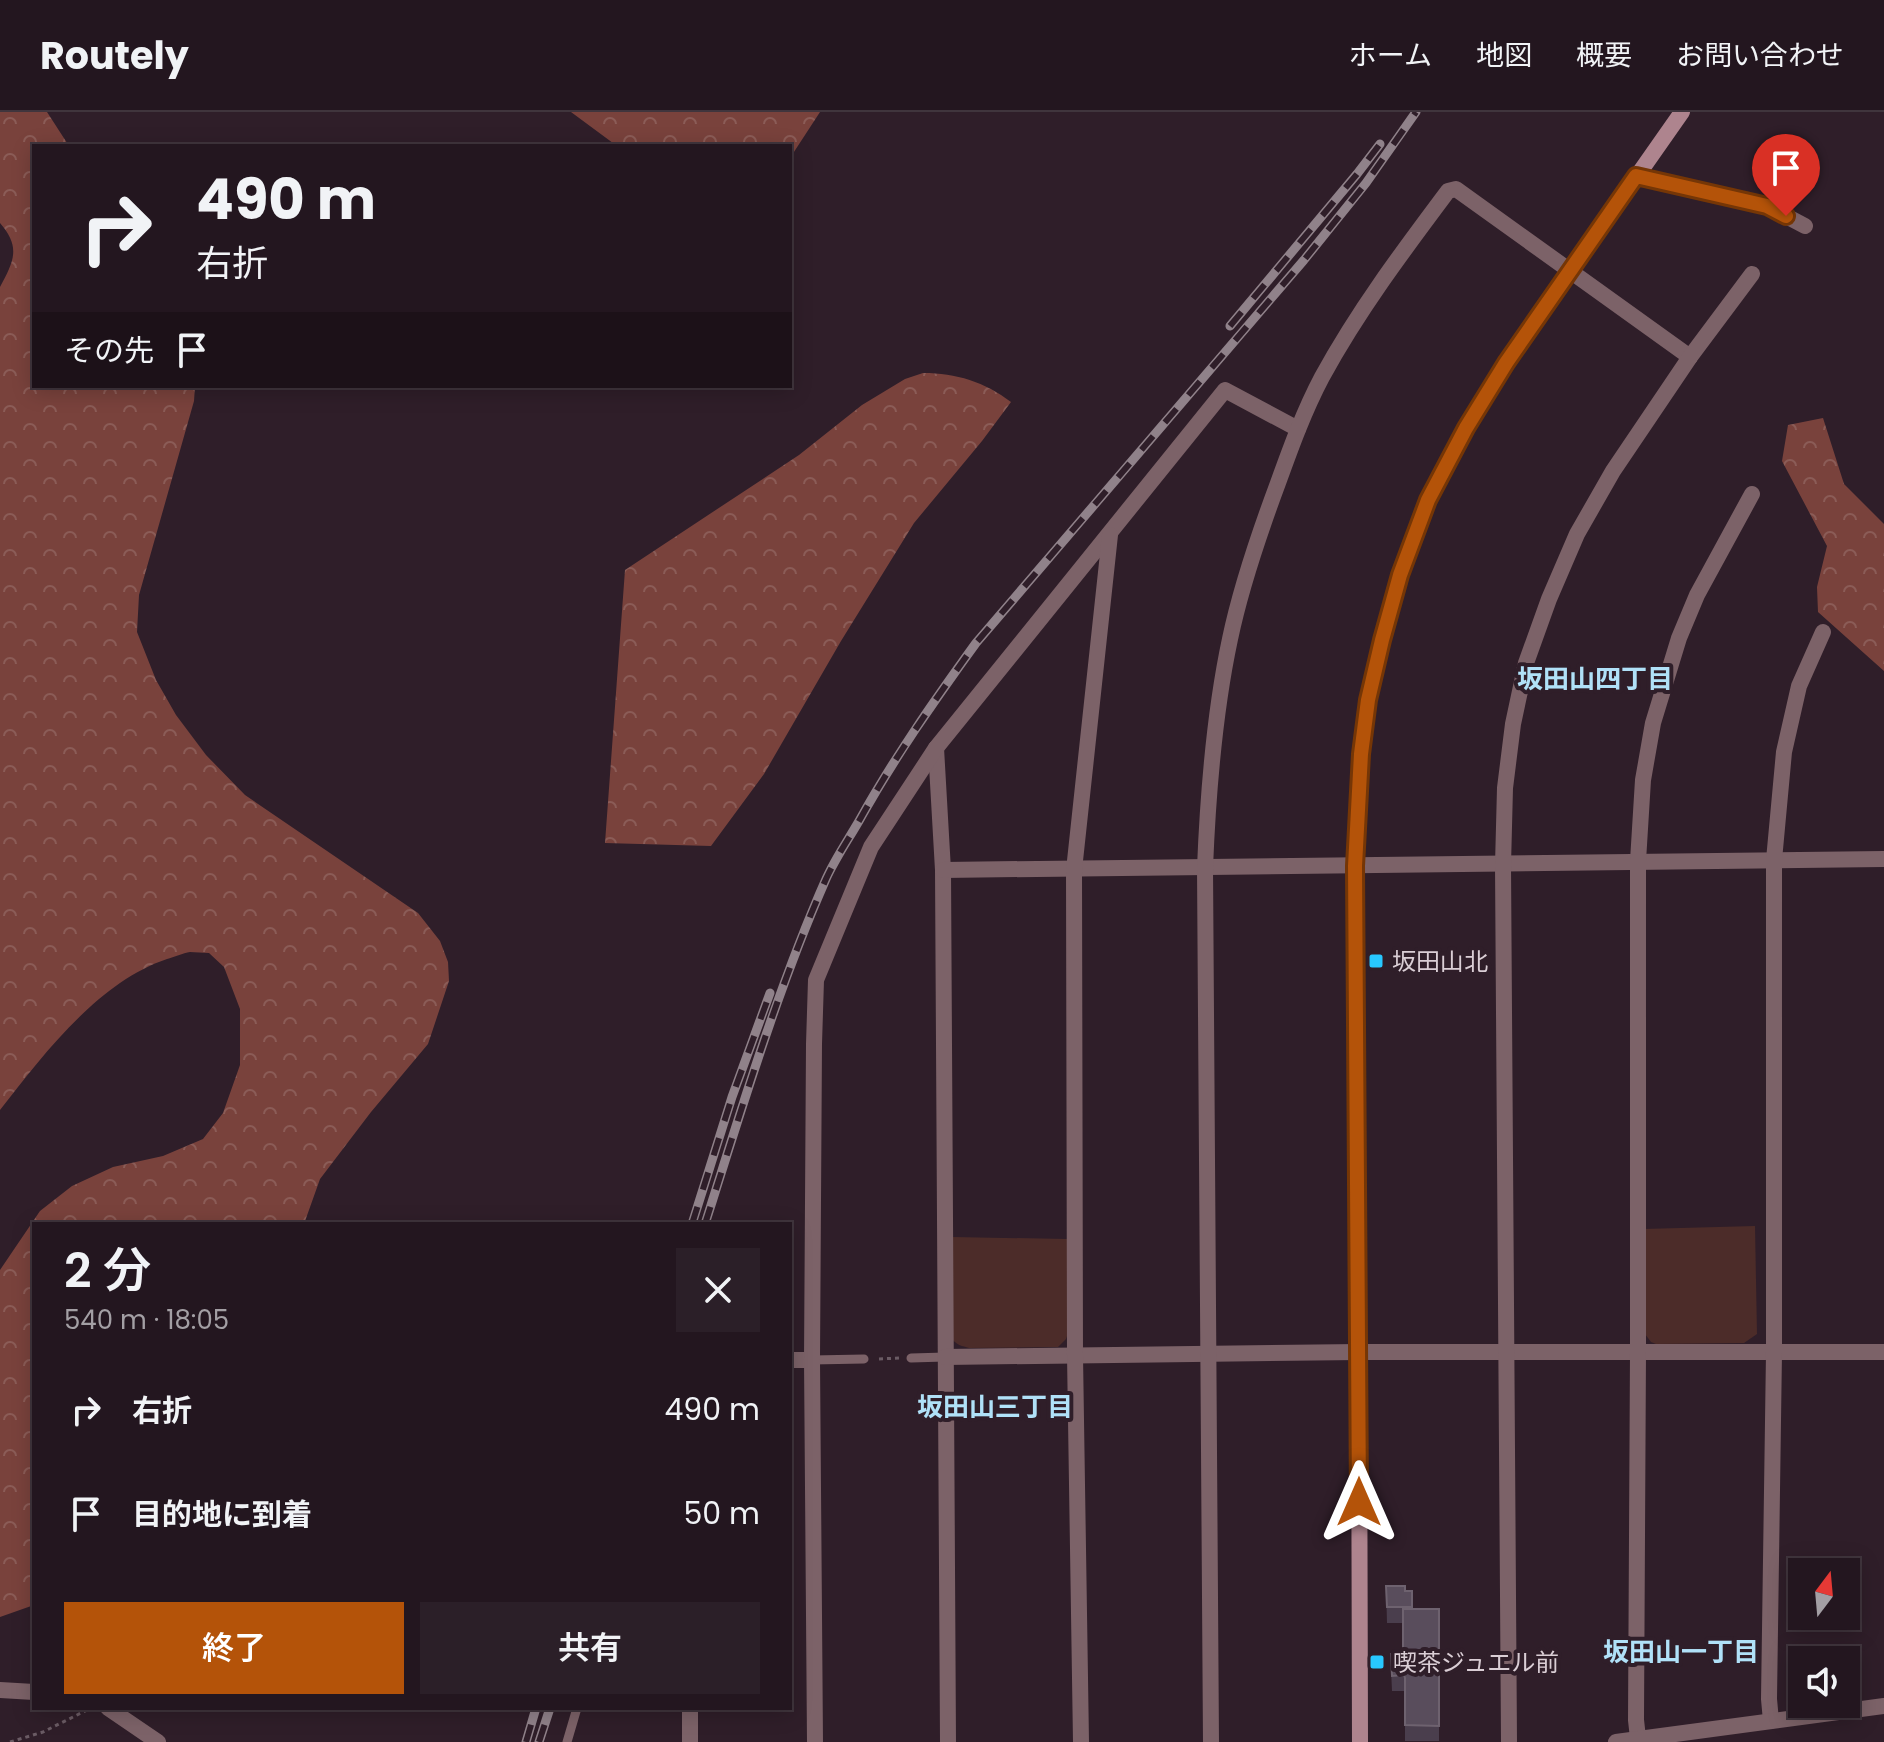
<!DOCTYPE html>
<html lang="ja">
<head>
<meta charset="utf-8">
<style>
	:root { --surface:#23161f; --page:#2b1f28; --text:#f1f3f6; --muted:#a39fa4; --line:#40353d; --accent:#b45309 }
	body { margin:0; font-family:Poppins,"Noto Sans JP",sans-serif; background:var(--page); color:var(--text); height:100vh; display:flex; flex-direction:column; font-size:30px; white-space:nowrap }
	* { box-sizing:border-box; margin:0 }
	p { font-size:26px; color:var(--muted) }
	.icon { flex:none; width:44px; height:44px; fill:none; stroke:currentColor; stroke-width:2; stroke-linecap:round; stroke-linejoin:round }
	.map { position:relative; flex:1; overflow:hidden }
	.details { position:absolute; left:32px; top:1110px; width:760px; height:488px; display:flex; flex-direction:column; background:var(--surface); border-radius:0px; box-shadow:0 4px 20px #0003,0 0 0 2px var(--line) }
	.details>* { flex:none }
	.guide { position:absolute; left:32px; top:32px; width:760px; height:244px; border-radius:0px; box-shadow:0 4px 20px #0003,0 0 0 2px var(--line); background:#23161f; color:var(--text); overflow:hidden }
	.needle { width:52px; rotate:16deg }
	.fabs { position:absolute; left:1788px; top:1446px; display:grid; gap:16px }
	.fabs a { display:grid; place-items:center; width:72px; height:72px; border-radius:0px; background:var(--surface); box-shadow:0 4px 20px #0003,0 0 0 2px var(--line); font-size:40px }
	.pin { position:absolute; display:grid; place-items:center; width:68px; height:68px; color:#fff; margin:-82px -34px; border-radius:50% 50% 50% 0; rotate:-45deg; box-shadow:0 0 8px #0007 }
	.pin .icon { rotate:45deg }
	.me { position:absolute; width:88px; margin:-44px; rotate:0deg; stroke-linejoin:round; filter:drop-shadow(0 0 6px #0008) }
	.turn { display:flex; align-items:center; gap:28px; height:168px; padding:0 32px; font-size:36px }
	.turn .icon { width:104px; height:104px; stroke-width:2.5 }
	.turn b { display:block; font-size:56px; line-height:68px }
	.then { display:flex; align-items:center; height:76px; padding:0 32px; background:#0003; gap:16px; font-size:30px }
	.round { display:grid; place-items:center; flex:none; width:84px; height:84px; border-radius:0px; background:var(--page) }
	.summary { display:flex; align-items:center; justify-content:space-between; height:136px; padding:0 32px }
	h1 { font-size:48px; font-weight:600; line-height:60px }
	.primary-button { display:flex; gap:16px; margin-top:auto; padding:16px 32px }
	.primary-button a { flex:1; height:92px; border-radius:0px; background:var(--accent); color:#fff; font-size:32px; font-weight:600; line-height:92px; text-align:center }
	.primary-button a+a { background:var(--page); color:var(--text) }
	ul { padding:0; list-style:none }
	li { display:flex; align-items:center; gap:24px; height:104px; padding:0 32px }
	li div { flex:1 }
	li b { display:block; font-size:30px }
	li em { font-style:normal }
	header { display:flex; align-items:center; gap:48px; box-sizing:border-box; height:112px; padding:0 40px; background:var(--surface); border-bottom:2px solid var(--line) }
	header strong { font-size:38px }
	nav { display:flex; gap:44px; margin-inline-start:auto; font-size:28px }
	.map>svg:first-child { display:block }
</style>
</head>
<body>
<header>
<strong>Routely</strong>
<nav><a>ホーム</a><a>地図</a><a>概要</a><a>お問い合わせ</a></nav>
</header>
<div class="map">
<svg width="1884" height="1630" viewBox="0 0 1884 1630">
	<defs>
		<pattern id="forest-crowns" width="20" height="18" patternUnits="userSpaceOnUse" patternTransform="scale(2)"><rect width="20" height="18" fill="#79423c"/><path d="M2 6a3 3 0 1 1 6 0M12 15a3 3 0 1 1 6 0" fill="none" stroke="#8b5c57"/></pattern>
	</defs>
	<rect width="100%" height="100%" fill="#2f1e29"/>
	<!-- forest -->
	<g fill="url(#forest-crowns)">
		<path d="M0,0H47L69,34H34V274H195L194,289L139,483L137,520L156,568L176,603L206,643L245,683L418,801L440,829L448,850L449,869L428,932L371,1000L320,1067L304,1112H34V1493L0,1505V1158L40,1099L72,1074L113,1055L163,1044L203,1027L223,1001L240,953V897L224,855L209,841C203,841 196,840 190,840C183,841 174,845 167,847C98,870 43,943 0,998V175C14,149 21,135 0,111Z"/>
		<polygon points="571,0 820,0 790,46 790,34 617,34"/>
		<path d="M923,261C956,261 985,270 1011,290L982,329L914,411L841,529L764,662L711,734L605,731L625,458L799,343L862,293L905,267Z"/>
		<polygon points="1823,306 1844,372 1884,412 1884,559 1818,500 1817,475 1827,434 1782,349 1788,313"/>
	</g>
	<!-- green -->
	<g fill="#4c2c29">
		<polygon points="1755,1114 1757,1222 1744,1231 1656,1232 1651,1230 1642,1218 1643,1117"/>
		<path d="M953,1125L1067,1127L1068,1221L1066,1227L1058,1235L969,1236C962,1234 957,1233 953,1228Z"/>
	</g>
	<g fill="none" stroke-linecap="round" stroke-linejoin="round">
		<!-- path -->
		<g stroke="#6a5b64" stroke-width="3" stroke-dasharray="4 4" stroke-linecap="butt">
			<polyline points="879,1247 900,1246"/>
			<polyline points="10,1630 43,1620 91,1596"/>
		</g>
		<!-- lane -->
		<g stroke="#7c6268" stroke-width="9">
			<polyline points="911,1246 945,1245"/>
			<polyline points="812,1248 864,1247"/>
			<polyline points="567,1630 577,1596"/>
		</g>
		<!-- street -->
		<g stroke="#7c6268" stroke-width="16">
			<polyline points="1636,64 1767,94 1805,114"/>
			<polyline points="936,636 943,758 948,1630"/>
			<polyline points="943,758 1884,747"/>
			<polyline points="945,1245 1359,1240 1884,1240"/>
			<polyline points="790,1248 812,1248"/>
			<polyline points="0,1578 34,1580"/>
			<polyline points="108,1596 158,1630"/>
			<polyline points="690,1596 690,1630"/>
			<polyline points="1771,1609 1769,1587 1774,1240 1774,748 1784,640 1799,574 1823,520"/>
			<polyline points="1638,1626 1636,1608 1638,1240 1638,749 1643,668 1653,611 1679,526 1697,483 1752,382"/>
			<polyline points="815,1630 812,1248 814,932 816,868 871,735 936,636 1225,278 1298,317"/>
			<polyline points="1081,1630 1075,1243 1074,758 1110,423"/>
			<path d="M1211,1630L1205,756C1208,680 1214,602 1230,527C1241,474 1259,422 1278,371C1291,335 1304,299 1322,265C1358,199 1403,139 1448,79L1456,77L1690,245"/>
			<polyline points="1509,1630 1503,753 1505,676 1513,612 1526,551 1549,487 1577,422 1613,359 1690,245 1752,162"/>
			<polyline points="1616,1630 1884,1594"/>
		</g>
		<!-- secondary -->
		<polyline stroke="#ae848e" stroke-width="16" points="1360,1630 1359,1240 1355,754 1361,642 1368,588 1382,528 1400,463 1428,388 1466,316 1506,251 1682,0"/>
		<defs>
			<g id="rail">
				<polyline points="1230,214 1357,62 1380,32"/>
				<polyline points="692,1112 732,985 770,881"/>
				<path d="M705,1112C742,996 777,878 826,767C835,747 848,728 859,709C894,646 934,589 976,531L1304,148L1366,71L1416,0"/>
				<polyline points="526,1630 536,1596"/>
				<polyline points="539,1630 550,1596"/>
			</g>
		</defs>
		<!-- rail casing -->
		<use href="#rail" stroke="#90828a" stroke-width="9"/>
		<!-- rail -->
		<use href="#rail" stroke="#2f1e29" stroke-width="6" stroke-dasharray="18" stroke-linecap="butt"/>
	</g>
	<!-- wall -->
	<polygon fill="#4a3e4d" points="1386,1474 1405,1479 1412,1479 1412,1497 1439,1497 1439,1629 1405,1629 1405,1581 1404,1579 1392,1579 1391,1557 1403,1542 1403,1511 1387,1511"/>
	<!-- building -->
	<g fill="#594d5c" stroke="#6e626f" stroke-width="2">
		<polygon points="1386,1474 1405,1474 1405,1479 1412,1479 1412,1495 1387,1495"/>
		<polygon points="1403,1497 1439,1497 1439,1614 1405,1613 1405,1566 1404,1563 1392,1564 1391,1542 1403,1542"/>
	</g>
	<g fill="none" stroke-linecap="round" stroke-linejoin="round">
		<defs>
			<polyline id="route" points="1359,1390 1355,754 1361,642 1368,588 1382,528 1400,463 1428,388 1466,316 1506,251 1636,64 1767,94 1786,104"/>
		</defs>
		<!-- route casing -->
		<use href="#route" stroke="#753606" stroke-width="20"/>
		<!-- route -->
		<use href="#route" stroke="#b45309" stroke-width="14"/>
	</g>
	<!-- markers -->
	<g fill="#28c8ff" stroke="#2f1e29" stroke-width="3">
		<rect x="1368" y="841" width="16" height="16" rx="4"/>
		<rect x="1369" y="1542" width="16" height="16" rx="4"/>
	</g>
	<g text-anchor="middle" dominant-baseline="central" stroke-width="8" stroke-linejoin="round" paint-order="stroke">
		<!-- poi labels -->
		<g font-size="24" fill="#daced5" stroke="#2f1e29" text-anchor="start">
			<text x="1392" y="849">坂田山北</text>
			<text x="1393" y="1550">喫茶ジュエル前</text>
		</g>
		<!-- neighbourhood labels -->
		<g font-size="26" font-weight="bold" fill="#b0e1f8" stroke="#2f1e29">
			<text x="1595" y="567">坂田山四丁目</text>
			<text x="995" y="1295">坂田山三丁目</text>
			<text x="1681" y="1540">坂田山一丁目</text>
		</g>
	</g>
</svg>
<div class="fabs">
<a><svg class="needle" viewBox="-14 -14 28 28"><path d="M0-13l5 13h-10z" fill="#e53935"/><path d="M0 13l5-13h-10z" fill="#a39fa4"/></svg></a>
<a><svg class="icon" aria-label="sound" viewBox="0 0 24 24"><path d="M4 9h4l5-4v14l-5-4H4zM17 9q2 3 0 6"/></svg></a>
</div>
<div class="pin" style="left:1786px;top:104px;background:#d93025"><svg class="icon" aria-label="arrive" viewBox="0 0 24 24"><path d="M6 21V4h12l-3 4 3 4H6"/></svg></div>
<svg class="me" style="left:1359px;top:1390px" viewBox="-20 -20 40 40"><path d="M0-17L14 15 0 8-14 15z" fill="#b45309" stroke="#fff" stroke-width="4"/></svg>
<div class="guide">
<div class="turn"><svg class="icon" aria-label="right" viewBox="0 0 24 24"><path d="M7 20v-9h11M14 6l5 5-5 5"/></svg><div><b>490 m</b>右折</div></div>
<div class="then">その先<svg class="icon" aria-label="arrive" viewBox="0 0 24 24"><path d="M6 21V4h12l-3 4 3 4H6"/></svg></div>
</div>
<section class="details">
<div class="summary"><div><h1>2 分</h1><p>540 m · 18:05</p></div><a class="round"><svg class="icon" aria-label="close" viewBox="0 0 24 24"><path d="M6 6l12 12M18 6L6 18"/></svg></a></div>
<ul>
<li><svg class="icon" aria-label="right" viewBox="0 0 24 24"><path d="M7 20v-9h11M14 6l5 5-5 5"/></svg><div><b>右折</b></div><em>490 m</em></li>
<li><svg class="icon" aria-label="arrive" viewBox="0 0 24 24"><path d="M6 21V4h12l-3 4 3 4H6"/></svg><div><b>目的地に到着</b></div><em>50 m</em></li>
</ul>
<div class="primary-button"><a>終了</a><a>共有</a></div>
</section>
</div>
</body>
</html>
